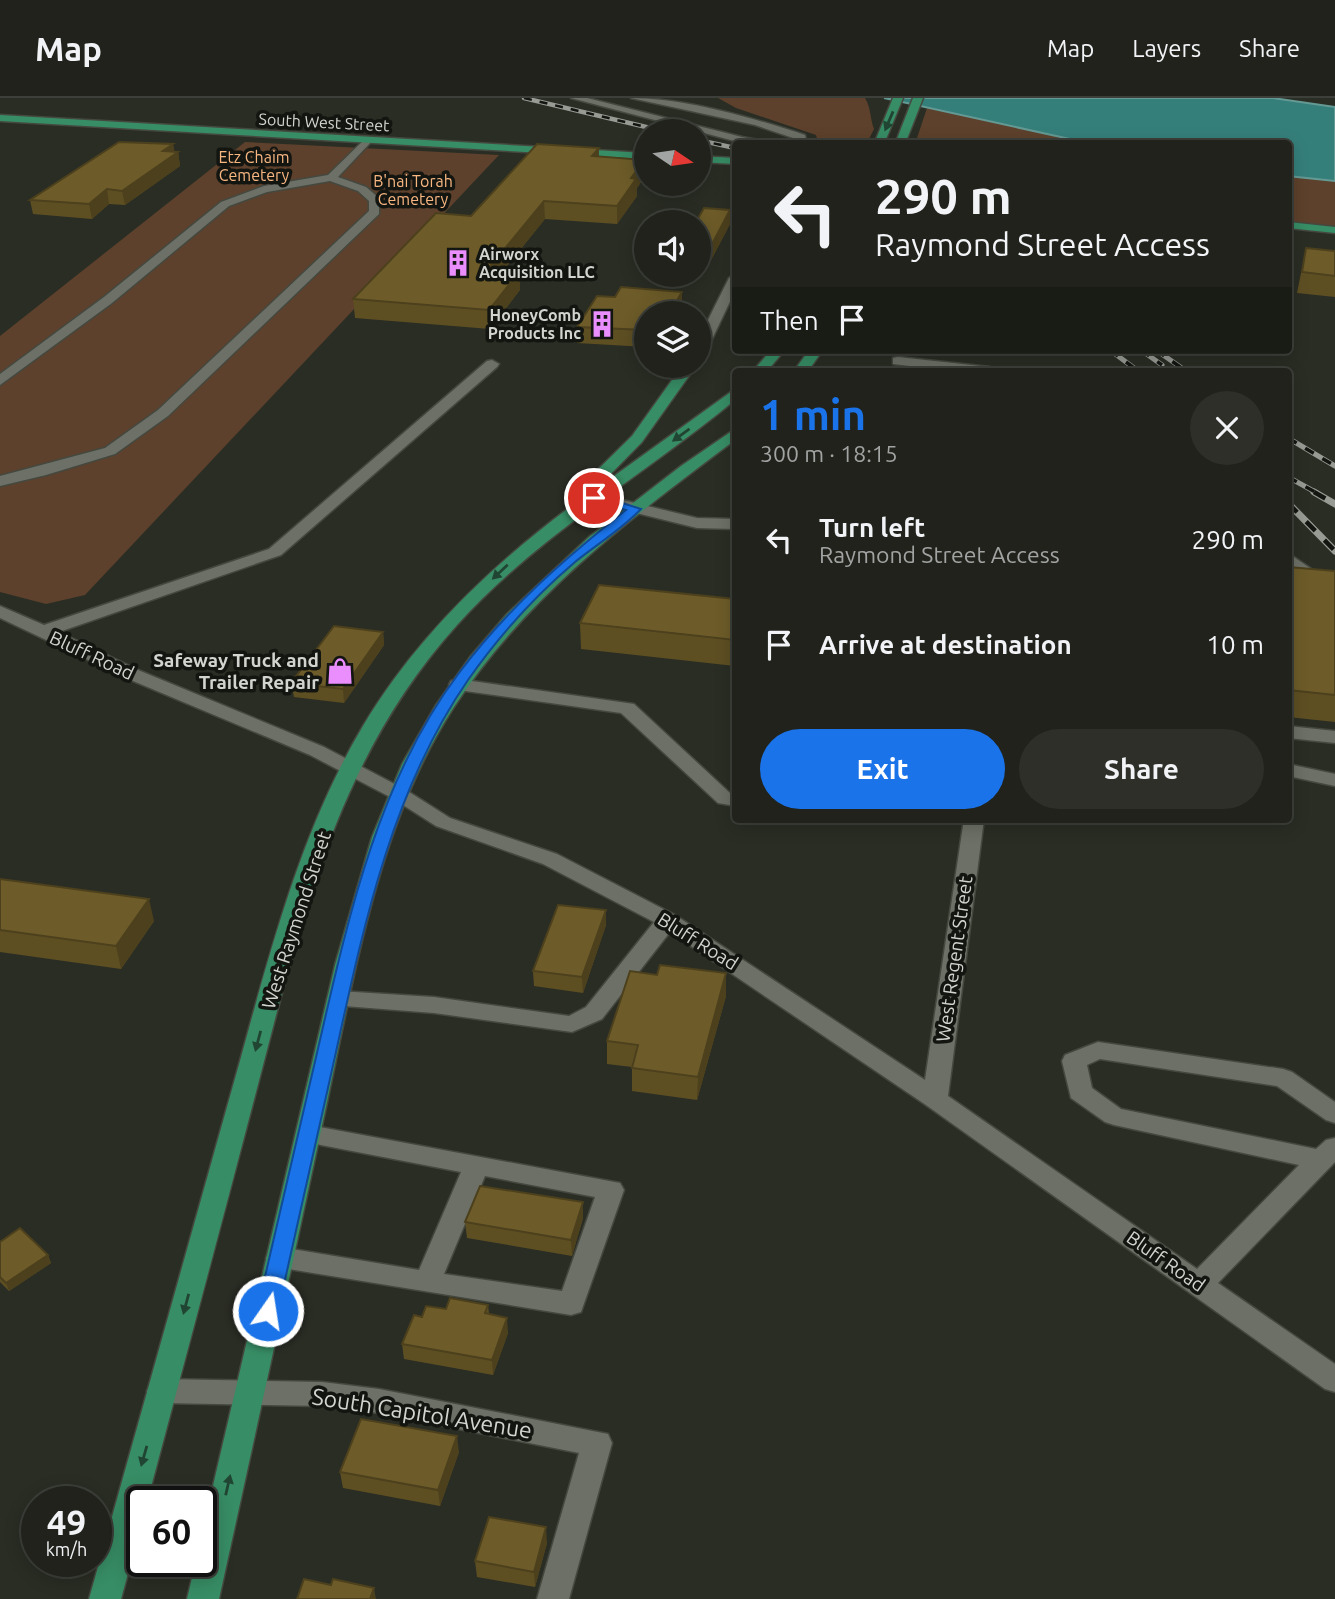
<!DOCTYPE html>
<html lang="en">
<head>
<meta charset="utf-8">
<style>
	:root { --surface:#20221b; --page:#2d2f28; --text:#f1f3f6; --muted:#a2a4a3; --line:#3d3f3a; --accent:#1a73e8 }
	body { margin:0; font-family:Ubuntu,sans-serif; background:var(--page); color:var(--text); height:100vh; display:flex; flex-direction:column; font-size:26px; white-space:nowrap }
	* { box-sizing:border-box; margin:0 }
	p { font-size:23px; color:var(--muted) }
	.icon { flex:none; width:38px; height:38px; fill:none; stroke:currentColor; stroke-width:2; stroke-linecap:round; stroke-linejoin:round }
	.map { position:relative; flex:1; overflow:hidden }
	.panel { position:absolute; left:732px; top:270px; width:560px; height:455px; display:flex; flex-direction:column; background:var(--surface); border-radius:7px; box-shadow:0 4px 18px #0003,0 0 0 2px var(--line) }
	.panel>* { flex:none }
	.guide { position:absolute; left:732px; top:42px; width:560px; height:214px; border-radius:7px; box-shadow:0 4px 18px #0003,0 0 0 2px var(--line); background:#20221b; color:var(--text); overflow:hidden }
	.needle { width:46px; rotate:103deg }
	.fabs { position:absolute; left:634px; top:21px; display:grid; gap:14px }
	.fabs a { display:grid; place-items:center; width:77px; height:77px; border-radius:50%; background:var(--surface); box-shadow:0 4px 18px #0003,0 0 0 2px var(--line); font-size:35px }
	.speed { position:absolute; left:21px; top:1388px; display:flex; gap:14px; font-size:35px; font-weight:700; text-align:center }
	.speed>* { display:grid; place-content:center; width:91px; height:91px; border-radius:50%; background:var(--surface); box-shadow:0 4px 18px #0003,0 0 0 2px var(--line); line-height:1 }
	.speed small { font-size:18px; font-weight:400 }
	.speed .limit { border:4px solid #111; border-radius:10px; background:#fff; color:#111 }
	.pin { position:absolute; display:grid; place-items:center; width:60px; height:60px; color:#fff; margin:-30px; border:4px solid #fff; border-radius:50%; box-shadow:0 2px 7px #0007 }
	.me { position:absolute; width:77px; margin:-38px; rotate:13deg; stroke-linejoin:round; filter:drop-shadow(0 0 5px #0008) }
	.turn { display:flex; align-items:center; gap:24px; height:147px; padding:0 28px; font-size:32px }
	.turn .icon { width:91px; height:91px; stroke-width:2.5 }
	.turn b { display:block; font-size:49px; line-height:60px }
	.then { display:flex; align-items:center; height:66px; padding:0 28px; background:#0003; gap:14px; font-size:26px }
	.round { display:grid; place-items:center; flex:none; width:74px; height:74px; border-radius:37px; background:var(--page) }
	.overview { display:flex; align-items:center; justify-content:space-between; height:119px; padding:0 28px }
	h1 { font-size:42px; font-weight:700; line-height:52px; color:var(--accent) }
	.cta { display:flex; gap:14px; margin-top:auto; padding:14px 28px }
	.cta a { flex:1; height:80px; border-radius:42px; background:var(--accent); color:#fff; font-size:28px; font-weight:700; line-height:80px; text-align:center }
	.cta a+a { background:var(--page); color:var(--text) }
	ul { padding:0; list-style:none }
	li { display:flex; align-items:center; gap:21px; height:105px; padding:0 28px }
	li div { flex:1 }
	li b { display:block; font-size:26px }
	li em { font-style:normal }
	header { display:flex; align-items:center; gap:42px; box-sizing:border-box; height:98px; padding:0 35px; background:var(--surface); border-bottom:2px solid var(--line) }
	header strong { font-size:33px }
	nav { display:flex; gap:38px; margin-inline-start:auto; font-size:24px }
	.map>svg:first-child { display:block }
</style>
</head>
<body>
<header>
<strong>Map</strong>
<nav><a>Map</a><a>Layers</a><a>Share</a></nav>
</header>
<div class="map">
<svg width="1335" height="1501" viewBox="0 0 1335 1501">
	<rect width="100%" height="100%" fill="#2a2d24"/>
	<!-- green -->
	<g fill="#5d412c">
		<path d="M718,0H865C871,10 870,20 874,31L867,45L818,44L816,37L736,10Z"/>
		<polygon points="927,10 1088,45 915,46"/>
		<polygon points="245,44 499,57 85,497 46,506 0,494 0,238"/>
		<polygon points="1288,78 1335,83 1335,128 1288,124"/>
	</g>
	<!-- water -->
	<polygon fill="#357f7b" stroke="#649994" stroke-width="2" points="884,0 1273,0 1335,9 1335,83 1288,78 1288,46 1088,45"/>
	<g fill="none" stroke-linecap="round" stroke-linejoin="round">
		<defs>
			<g id="minor">
				<polygon points="571,0 587,0 742,39 780,46 742,45"/>
				<path d="M631,0C685,0 753,20 805,37L807,46H797L796,41L755,27Z"/>
				<polygon points="367,39 371,40 371,44 338,79 366,89 379,100 379,116 168,318 115,356 46,377 0,388 0,378 105,350 158,312 369,113 369,103 358,93 330,83 267,94 229,108 112,205 0,287 0,276 104,199 221,104 264,88 328,77"/>
				<polygon points="735,176 735,193 705,256 698,260 698,242 729,180"/>
				<polygon points="898,259 990,269 997,273 952,273 893,266 893,260"/>
				<polygon points="492,262 499,266 497,269 281,457 59,534 138,572 324,649 406,692 450,720 557,756 675,817 925,982 964,721 984,721 948,998 1197,1171 1299,1067 1114,1027 1105,1024 1071,1000 1062,963 1065,957 1098,944 1283,971 1292,974 1335,1004 1335,1025 1326,1022 1277,988 1100,961 1087,967 1092,990 1121,1011 1316,1051 1326,1042 1335,1040 1335,1064 1218,1185 1335,1266 1335,1294 1325,1291 926,1007 670,834 602,921 572,934 434,915 331,907 327,901 331,895 339,893 434,899 569,918 586,909 654,824 543,766 436,728 392,700 310,657 126,580 0,520 0,508 44,527 269,451 487,263"/>
				<polygon points="594,395 697,420 735,421 735,431 697,430 588,403 586,400"/>
				<polygon points="1288,455 1323,479 1335,479 1335,489 1313,488 1288,468"/>
				<polygon points="458,581 634,606 731,696 735,696 735,708 718,705 621,615 451,591 449,587 451,583"/>
				<polygon points="1288,628 1335,633 1335,645 1288,640"/>
				<polygon points="1288,666 1335,676 1335,688 1288,678"/>
				<path d="M309,1027L620,1085L624,1092L581,1214L571,1217L270,1168L266,1160L270,1152L280,1149L419,1172L461,1074L300,1043L296,1036L300,1029ZM485,1078L595,1099L562,1193L444,1176Z"/>
				<polygon points="162,1281 322,1284 379,1291 608,1336 612,1345 569,1501 537,1501 579,1355 379,1315 322,1308 162,1305 152,1302 147,1293 152,1284"/>
			</g>
			<g id="major">
				<polygon points="893,0 903,0 884,46 874,46"/>
				<polygon points="913,0 923,0 905,46 895,46"/>
				<polygon points="0,17 646,55 646,61 0,23"/>
				<polygon points="698,58 735,60 735,66 698,64"/>
				<polygon points="1288,124 1335,129 1335,135 1288,130"/>
				<polygon points="771,252 785,252 767,273 753,273"/>
				<polygon points="809,252 823,252 808,273 794,273"/>
				<path d="M682,268H696L642,344L596,391L735,291V302C643,378 538,437 457,527C331,667 298,837 251,1013C217,1143 182,1273 147,1404H142V1424L121,1501H89C135,1337 181,1173 227,1009C264,880 294,744 363,628C416,539 492,467 574,406L568,402L570,399L632,338Z"/>
				<path d="M735,331V342C631,420 526,498 454,609C376,728 353,886 323,1023C289,1182 254,1342 219,1501H187L196,1463H201V1439L335,867L372,739L402,666L436,607L470,559L507,516L589,439L681,368Z"/>
			</g>
		</defs>
		<!-- minor casing -->
		<use href="#minor" stroke="#45483f" stroke-width="3"/>
		<!-- major casing -->
		<use href="#major" stroke="#45483f" stroke-width="3"/>
		<!-- minor -->
		<use href="#minor" fill="#6c7066" fill-rule="evenodd"/>
		<!-- major -->
		<use href="#major" fill="#378d65" fill-rule="evenodd"/>
		<defs>
			<g id="rail-far2">
				<polyline points="524,0 663,33"/>
				<polyline points="698,42 735,50"/>
			</g>
			<g id="rail-far1">
				<polyline points="1110,252 1138,273"/>
				<polyline points="1141,252 1162,267"/>
				<polyline points="1156,252 1186,273"/>
				<polyline points="1288,340 1335,368"/>
				<polyline points="1288,379 1317,395"/>
			</g>
			<g id="rail">
				<polyline points="1314,394 1335,406"/>
				<polyline points="1288,405 1335,453"/>
			</g>
		</defs>
		<!-- rail-far2 casing -->
		<use href="#rail-far2" stroke="#989b94" stroke-width="4.5"/>
		<!-- rail-far1 casing -->
		<use href="#rail-far1" stroke="#989b94" stroke-width="5"/>
		<!-- rail casing -->
		<use href="#rail" stroke="#989b94" stroke-width="7"/>
		<!-- rail-far2 -->
		<use href="#rail-far2" stroke="#131511" stroke-width="2.5" stroke-dasharray="8" stroke-linecap="butt"/>
		<!-- rail-far1 -->
		<use href="#rail-far1" stroke="#131511" stroke-width="3.5" stroke-dasharray="10" stroke-linecap="butt"/>
		<!-- rail -->
		<use href="#rail" stroke="#131511" stroke-width="4.5" stroke-dasharray="13" stroke-linecap="butt"/>
	</g>
	<!-- wall -->
	<g fill="#5e4f23">
		<polygon points="173,46 174,53 178,54 180,68 125,107 109,106 92,121 33,116 30,102"/>
		<polygon points="599,59 645,78 637,90 637,98 617,126 545,121 503,173 519,174 520,192 490,231 355,220 353,201 471,118"/>
		<polygon points="698,124 730,126 710,164 698,163"/>
		<polygon points="1306,150 1335,153 1335,199 1297,195"/>
		<polygon points="682,194 682,215 646,215 646,249 577,245 577,229 615,199"/>
		<polygon points="1288,469 1335,473 1335,624 1288,619"/>
		<polygon points="735,501 735,568 581,551 580,525"/>
		<polygon points="383,534 384,547 344,605 294,599 291,585"/>
		<polygon points="0,781 154,823 121,871 0,854"/>
		<polygon points="606,812 606,827 583,895 534,888 533,873"/>
		<polygon points="726,875 726,898 697,1002 632,993 632,969 607,966 607,943 657,877"/>
		<polygon points="583,1120 572,1158 467,1140 465,1124"/>
		<polygon points="0,1144 48,1157 51,1165 9,1193 0,1184"/>
		<polygon points="488,1207 489,1216 508,1235 493,1277 404,1261 402,1246 422,1219 446,1211"/>
		<polygon points="459,1354 440,1408 343,1390 340,1374"/>
		<polygon points="547,1445 535,1489 477,1479 475,1463"/>
	</g>
	<!-- shaded-wall -->
	<g fill="#4c401d">
		<polygon points="173,46 175,56 178,54 180,68 125,107 122,93 163,53"/>
		<polygon points="599,50 599,66 592,58"/>
		<polygon points="645,62 645,78 637,90 637,98 617,126 617,108 631,80"/>
		<polygon points="107,91 109,106 92,121 89,106"/>
		<polygon points="544,103 545,121 489,190 488,171"/>
		<polygon points="730,112 730,126 710,164 710,150"/>
		<polygon points="519,174 520,192 490,231 489,212"/>
		<polygon points="682,194 682,215 676,215 676,204"/>
		<polygon points="383,534 384,547 344,605 343,591"/>
		<polygon points="149,801 154,823 121,871 116,848"/>
		<polygon points="606,812 606,827 583,895 582,879"/>
		<polygon points="726,875 726,898 697,1002 698,979"/>
		<polygon points="583,1104 583,1120 572,1158 571,1142"/>
		<polygon points="48,1157 51,1165 9,1193 6,1185"/>
		<polygon points="507,1220 508,1235 493,1277 492,1262"/>
		<polygon points="457,1338 459,1354 440,1408 438,1392"/>
		<polygon points="546,1429 547,1445 535,1489 534,1474"/>
		<polygon points="374,1490 376,1501 370,1501"/>
	</g>
	<!-- building -->
	<g fill="#6d5c29" stroke="#4c401d" stroke-width="2">
		<polygon points="119,44 173,46 163,53 178,54 122,93 107,91 89,106 30,102"/>
		<polygon points="537,46 599,50 592,58 645,62 631,80 636,81 617,108 544,103 488,171 519,174 489,212 353,201 436,115 471,118"/>
		<polygon points="704,110 730,112 710,150 698,149 698,124 696,124"/>
		<polygon points="1306,150 1335,153 1335,178 1302,174"/>
		<polygon points="621,189 682,194 676,204 682,204 676,215 646,215 646,232 577,229 597,198 615,199"/>
		<polygon points="1288,469 1335,473 1335,597 1288,592"/>
		<polygon points="599,487 735,501 735,542 580,525"/>
		<polygon points="334,528 383,534 343,591 291,585"/>
		<polygon points="0,781 149,801 116,848 0,832"/>
		<polygon points="558,807 606,812 582,879 533,873"/>
		<polygon points="660,867 726,875 698,979 632,970 638,947 607,943 630,873 657,877"/>
		<polygon points="480,1088 583,1104 571,1142 465,1124"/>
		<polygon points="20,1130 48,1157 6,1185 0,1179 0,1144"/>
		<polygon points="450,1200 488,1207 485,1215 507,1220 492,1262 402,1246 414,1217 422,1219 426,1208 446,1211"/>
		<polygon points="361,1321 457,1338 438,1392 340,1374"/>
		<polygon points="489,1419 546,1429 534,1474 475,1463"/>
		<polygon points="304,1481 331,1487 333,1481 374,1490 370,1501 297,1501"/>
	</g>
	<!-- one-way arrows -->
	<defs><path id="oneway-solid" d="M-6-.8H1V-3.2L6.5 0L1 3.2V.8H-6Z" transform="scale(1.75)"/></defs>
	<g fill="#214533">
		<use href="#oneway-solid" transform="translate(889 23) rotate(113)"/>
		<use href="#oneway-solid" transform="translate(681 337) rotate(144)"/>
		<use href="#oneway-solid" transform="translate(500 474) rotate(137)"/>
		<use href="#oneway-solid" transform="translate(258 943) rotate(105)"/>
		<use href="#oneway-solid" transform="translate(186 1206) rotate(105)"/>
		<use href="#oneway-solid" transform="translate(144 1358) rotate(106)"/>
		<use href="#oneway-solid" transform="translate(228 1387) rotate(-77)"/>
	</g>
	<!-- route -->
	<path fill="#1a73e8" stroke="#114b97" stroke-width="2" d="M594,396L641,411C622,431 596,447 575,464C535,498 498,539 468,582C392,692 364,826 336,954C316,1041 297,1127 278,1213L275,1220L268,1222L260,1220L257,1213C277,1127 297,1041 317,955C347,825 377,683 459,575C507,511 564,461 626,412L590,403V398Z"/>
	<!-- icons -->
	<defs>
		<symbol id="building-bare" viewBox="-9 -9 18 18"><path d="M-4-6H4V6H1V3H-1V6H-4ZM-2.5-4.3h1.7v1.8h-1.7ZM.8-4.3h1.7v1.8H.8ZM-2.5-1h1.7V.8h-1.7ZM.8-1h1.7V.8H.8Z" fill="#ea8dfd" stroke="#131511" stroke-width="2.5" paint-order="stroke"/></symbol>
		<symbol id="shop-bare" viewBox="-9 -9 18 18"><path d="M-5-2.5h2.3a2.7 3.5 0 0 1 5.4 0H5L5.5 6h-11ZM-1.5-2.5h3a1.5 2.3 0 0 0-3 0Z" fill="#ea8dfd" stroke="#131511" stroke-width="2.5" paint-order="stroke"/></symbol>
	</defs>
	<g fill-rule="evenodd">
		<use href="#building-bare" x="439" y="146" width="38" height="38"/>
		<use href="#building-bare" x="583" y="207" width="38" height="38"/>
		<use href="#shop-bare" x="321" y="554" width="38" height="38"/>
	</g>
	<g text-anchor="middle" dominant-baseline="central" stroke-width="7" stroke-linejoin="round" paint-order="stroke">
		<!-- far-street labels -->
		<g font-size="16" fill="#d2d5cf" stroke="#131511">
			<text transform="translate(324 24) rotate(3)">South West Street</text>
		</g>
		<!-- far-park labels -->
		<g font-size="16" fill="#f8b681" stroke="#131511">
			<text x="254" y="59">Etz Chaim<tspan x="254" dy="18">Cemetery</tspan></text>
			<text x="413" y="83">B'nai Torah<tspan x="413" dy="18">Cemetery</tspan></text>
		</g>
		<!-- far-poi labels -->
		<g font-size="16" font-weight="bold" fill="#d2d5cf" stroke="#131511" text-anchor="start">
			<text x="479" y="156">Airworx<tspan x="479" dy="18">Acquisition LLC</tspan></text>
			<text x="581" y="217" text-anchor="end">HoneyComb<tspan x="581" dy="18">Products Inc</tspan></text>
		</g>
		<!-- street labels -->
		<g font-size="19" fill="#d2d5cf" stroke="#131511">
			<text transform="translate(92 557) rotate(25)">Bluff Road</text>
			<text transform="translate(296 822) rotate(-72)">West Raymond Street</text>
			<text transform="translate(698 843) rotate(32)">Bluff Road</text>
			<text transform="translate(954 861) rotate(-82)">West Regent Street</text>
			<text transform="translate(1166 1163) rotate(35)">Bluff Road</text>
		</g>
		<!-- poi labels -->
		<g font-size="19" font-weight="bold" fill="#d2d5cf" stroke="#131511" text-anchor="end">
			<text x="319" y="562">Safeway Truck and<tspan x="319" dy="22">Trailer Repair</tspan></text>
		</g>
		<!-- near-street labels -->
		<g font-size="23" fill="#d2d5cf" stroke="#131511">
			<text transform="translate(422 1315) rotate(9)">South Capitol Avenue</text>
		</g>
	</g>
</svg>
<div class="fabs">
<a><svg class="needle" viewBox="-14 -14 28 28"><path d="M0-13l5 13h-10z" fill="#e53935"/><path d="M0 13l5-13h-10z" fill="#a2a4a3"/></svg></a>
<a><svg class="icon" aria-label="sound" viewBox="0 0 24 24"><path d="M4 9h4l5-4v14l-5-4H4zM17 9q2 3 0 6"/></svg></a>
<a><svg class="icon" aria-label="layers" viewBox="0 0 24 24"><path d="M12 4l9 5-9 5-9-5zM3 14l9 5 9-5"/></svg></a>
</div>
<div class="speed"><div>49<small>km/h</small></div><div class="limit">60</div></div>
<div class="pin" style="left:594px;top:400px;background:#d93025"><svg class="icon" aria-label="arrive" viewBox="0 0 24 24"><path d="M6 21V4h12l-3 4 3 4H6"/></svg></div>
<svg class="me" style="left:268px;top:1213px" viewBox="-20 -20 40 40"><circle r="17" fill="#1a73e8" stroke="#fff" stroke-width="3"/><path d="M0-11L8 9 0 5-8 9z" fill="#fff"/></svg>
<div class="guide">
<div class="turn"><svg class="icon" aria-label="left" viewBox="0 0 24 24"><path d="M17 20v-9H6M10 6l-5 5 5 5"/></svg><div><b>290 m</b>Raymond Street Access</div></div>
<div class="then">Then<svg class="icon" aria-label="arrive" viewBox="0 0 24 24"><path d="M6 21V4h12l-3 4 3 4H6"/></svg></div>
</div>
<section class="panel">
<div class="overview"><div><h1>1 min</h1><p>300 m · 18:15</p></div><a class="round"><svg class="icon" aria-label="close" viewBox="0 0 24 24"><path d="M6 6l12 12M18 6L6 18"/></svg></a></div>
<ul>
<li><svg class="icon" aria-label="left" viewBox="0 0 24 24"><path d="M17 20v-9H6M10 6l-5 5 5 5"/></svg><div><b>Turn left</b><p>Raymond Street Access</p></div><em>290 m</em></li>
<li><svg class="icon" aria-label="arrive" viewBox="0 0 24 24"><path d="M6 21V4h12l-3 4 3 4H6"/></svg><div><b>Arrive at destination</b></div><em>10 m</em></li>
</ul>
<div class="cta"><a>Exit</a><a>Share</a></div>
</section>
</div>
</body>
</html>
